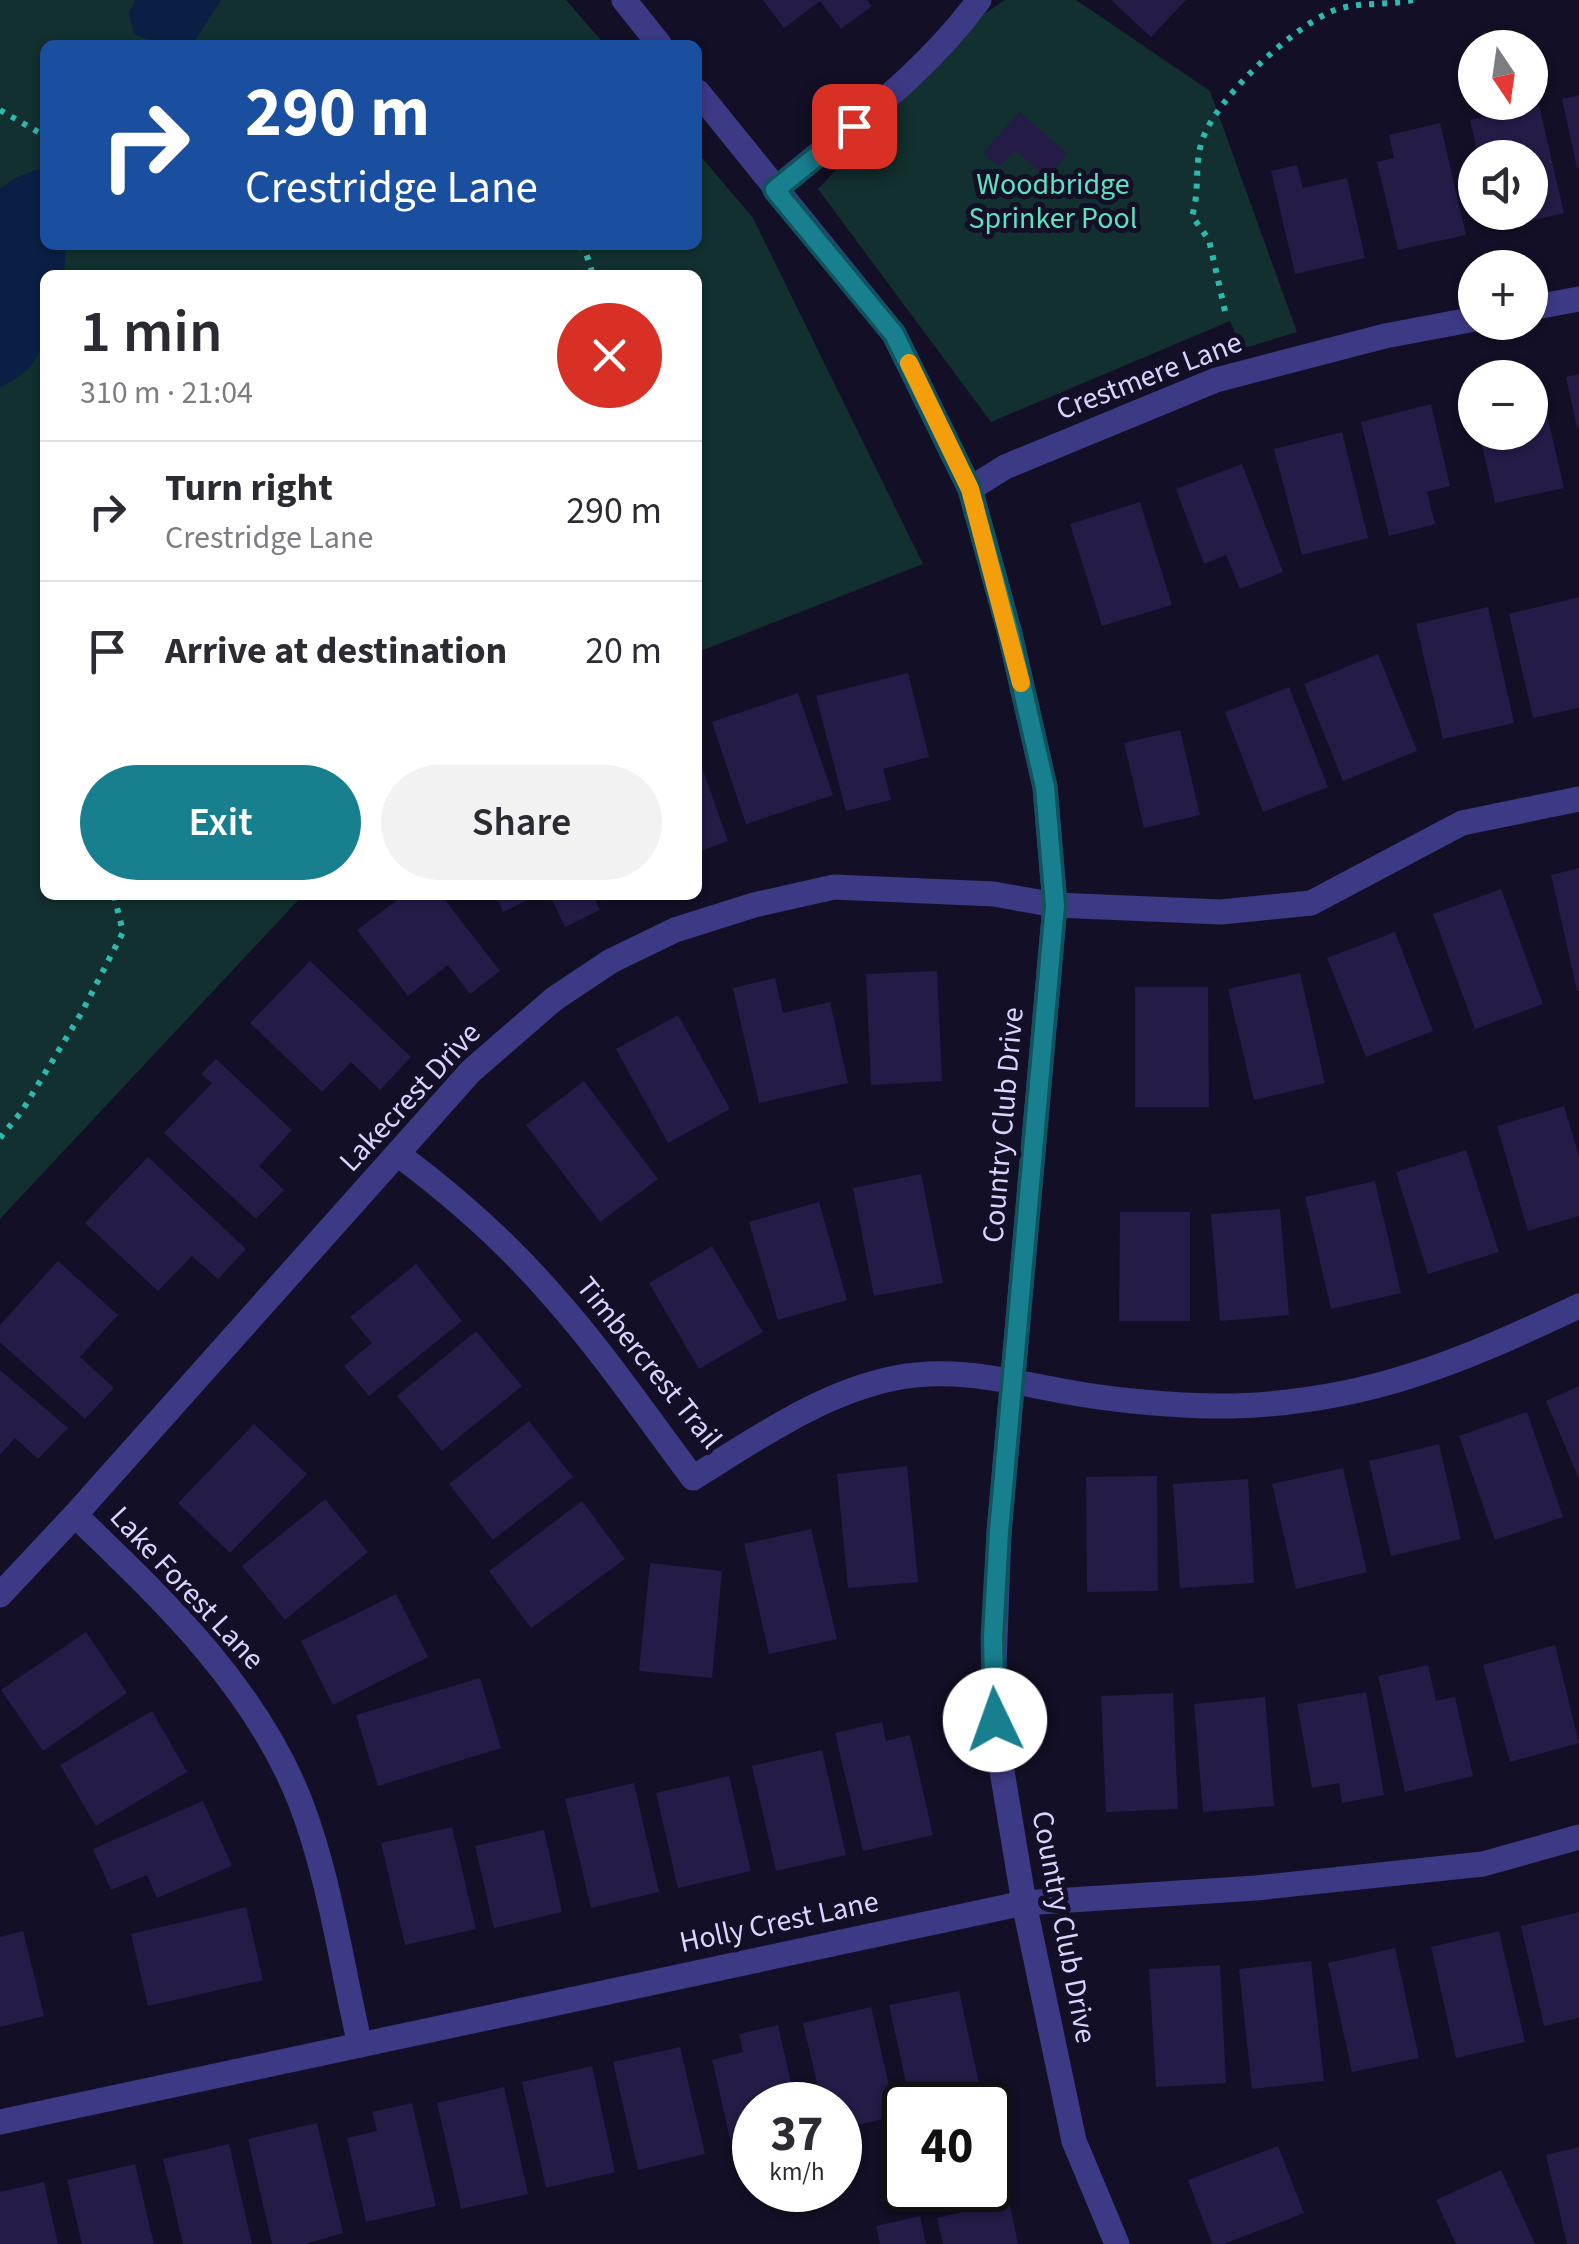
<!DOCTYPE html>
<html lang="en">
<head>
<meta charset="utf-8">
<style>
	:root { --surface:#fff; --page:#f2f2f3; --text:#2b2b33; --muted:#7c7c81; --line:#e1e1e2; --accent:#187f8f }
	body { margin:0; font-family:"Source Sans 3",sans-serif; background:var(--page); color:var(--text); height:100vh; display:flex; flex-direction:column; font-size:38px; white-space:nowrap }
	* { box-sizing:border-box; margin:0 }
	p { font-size:32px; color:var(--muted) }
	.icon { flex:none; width:55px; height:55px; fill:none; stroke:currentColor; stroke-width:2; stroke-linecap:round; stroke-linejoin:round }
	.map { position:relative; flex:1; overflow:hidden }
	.panel { position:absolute; left:40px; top:270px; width:662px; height:630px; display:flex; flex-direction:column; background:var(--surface); border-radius:15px; box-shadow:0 2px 8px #0004 }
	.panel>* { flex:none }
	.guide { position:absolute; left:40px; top:40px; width:662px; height:210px; border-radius:15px; box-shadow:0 2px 8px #0004; background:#1a4fa0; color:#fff; overflow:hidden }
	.needle { width:65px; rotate:167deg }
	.controls { position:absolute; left:1458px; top:30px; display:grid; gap:20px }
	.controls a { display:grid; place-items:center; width:90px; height:90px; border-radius:50%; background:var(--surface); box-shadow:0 2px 8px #0004; font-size:50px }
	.speed { position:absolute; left:732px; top:2082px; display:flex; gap:20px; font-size:50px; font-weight:700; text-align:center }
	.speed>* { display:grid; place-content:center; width:130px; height:130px; border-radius:50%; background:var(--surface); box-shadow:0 2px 8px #0004; line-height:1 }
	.speed small { font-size:25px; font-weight:400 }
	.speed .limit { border:5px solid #111; border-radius:15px; background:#fff; color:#111 }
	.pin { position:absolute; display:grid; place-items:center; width:85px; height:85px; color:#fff; margin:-42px; border-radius:20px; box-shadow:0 5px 15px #0006 }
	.me { position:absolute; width:110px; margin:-55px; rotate:357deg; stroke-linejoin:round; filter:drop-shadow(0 0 8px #0008) }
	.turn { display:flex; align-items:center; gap:35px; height:210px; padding:0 40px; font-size:45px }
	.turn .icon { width:130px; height:130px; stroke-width:2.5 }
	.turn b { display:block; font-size:70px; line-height:85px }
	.round { display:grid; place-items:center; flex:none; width:105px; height:105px; border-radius:52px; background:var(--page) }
	.head { display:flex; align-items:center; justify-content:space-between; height:170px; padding:0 40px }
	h1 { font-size:60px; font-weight:600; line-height:75px }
	.action { display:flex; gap:20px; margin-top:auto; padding:20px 40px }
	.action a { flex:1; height:115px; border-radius:60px; background:var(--accent); color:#fff; font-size:40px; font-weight:600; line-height:115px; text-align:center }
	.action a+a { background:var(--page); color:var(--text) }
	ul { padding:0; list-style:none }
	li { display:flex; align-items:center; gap:30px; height:140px; padding:0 40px; border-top:2px solid var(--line) }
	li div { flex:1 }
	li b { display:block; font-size:38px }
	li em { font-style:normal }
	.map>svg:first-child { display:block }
</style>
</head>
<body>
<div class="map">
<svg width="1579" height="2244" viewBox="0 0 1579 2244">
	<rect width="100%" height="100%" fill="#130f26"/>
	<!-- green -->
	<g fill="#12302f">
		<polygon points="0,0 566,0 605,45 45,45 45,245 698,245 698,153 753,218 923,564 698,652 698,275 45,275 45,895 303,895 0,1219"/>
		<polygon points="1005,0 1076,0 1210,91 1297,332 1242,349 1230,321 991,422 818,189 983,15"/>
	</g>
	<!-- water -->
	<g fill="#0a1f44">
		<path d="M135,0H221L193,44C170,45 156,43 134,34L129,13Z"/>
		<path d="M45,166V245H66L64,275H45C45,326 55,363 0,387V189L13,179Z"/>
	</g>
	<!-- building -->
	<g fill="#241b47">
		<polygon points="763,0 867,0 872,6 841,29 820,1 784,28"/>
		<polygon points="1111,0 1186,0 1151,37"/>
		<polygon points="1579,95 1579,168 1577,168 1562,99"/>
		<polygon points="1539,105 1564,213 1496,229 1492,212 1530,212 1530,158 1479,158 1470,120"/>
		<polygon points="1019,112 1068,154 1047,178 1015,150 999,167 983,153"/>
		<polygon points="1440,123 1466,235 1398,250 1377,162 1394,158 1389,135"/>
		<polygon points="1297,165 1303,188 1347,178 1365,258 1295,274 1271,171"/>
		<polygon points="1579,374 1579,428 1577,428 1566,377"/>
		<polygon points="1539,380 1564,488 1495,503 1479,432 1530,432 1530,382"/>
		<polygon points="1431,404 1450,486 1427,492 1435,524 1389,536 1361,422"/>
		<polygon points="1342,432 1368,538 1302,555 1274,449"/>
		<polygon points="1242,464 1283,572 1240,589 1226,555 1204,564 1176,489"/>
		<polygon points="1140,502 1172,605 1102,626 1070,524"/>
		<polygon points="1579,597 1579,708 1533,718 1509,614"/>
		<polygon points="1488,607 1514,723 1443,739 1416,624"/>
		<polygon points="1378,654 1417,751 1343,781 1304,684"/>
		<polygon points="908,673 929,757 883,769 891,800 846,811 816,696"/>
		<polygon points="1289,687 1328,787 1263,812 1225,712"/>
		<polygon points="798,693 833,795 746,824 712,722"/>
		<polygon points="1180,730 1200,815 1144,828 1124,743"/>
		<polygon points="698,756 728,841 698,852"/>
		<polygon points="1579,868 1579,991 1577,991 1551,875"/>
		<polygon points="1501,889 1543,1004 1475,1029 1433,914"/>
		<polygon points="404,895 441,895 500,971 470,994 448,965 408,996 357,930"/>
		<polygon points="495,895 538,895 503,912"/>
		<polygon points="550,895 593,895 600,910 565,927"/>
		<polygon points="1395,932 1433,1031 1366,1057 1327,958"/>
		<polygon points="310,961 411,1057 380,1090 351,1062 322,1092 250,1023"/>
		<polygon points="937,971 942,1081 871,1085 866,974"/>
		<polygon points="1300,973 1325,1083 1254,1100 1228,989"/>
		<polygon points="775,978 783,1013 830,1002 848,1083 759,1103 733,988"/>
		<polygon points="1135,987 1208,987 1209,1107 1135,1107"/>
		<polygon points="678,1015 730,1109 668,1143 616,1049"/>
		<polygon points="216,1059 292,1130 259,1166 284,1190 256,1219 164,1133 212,1083 201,1074"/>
		<polygon points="584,1081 658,1179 600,1222 526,1125"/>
		<polygon points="1564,1106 1579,1156 1579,1216 1528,1231 1497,1126"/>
		<polygon points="1466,1150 1499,1252 1428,1274 1396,1172"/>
		<polygon points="148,1157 246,1249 218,1279 192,1256 158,1291 85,1223"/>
		<polygon points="921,1174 943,1283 874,1296 853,1188"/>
		<polygon points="1375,1181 1401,1293 1331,1309 1305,1197"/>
		<polygon points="819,1202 847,1300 778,1320 749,1222"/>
		<polygon points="1280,1209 1289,1315 1220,1321 1211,1214"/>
		<polygon points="1120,1212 1190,1212 1190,1321 1119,1321"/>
		<polygon points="712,1246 763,1332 699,1369 649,1283"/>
		<polygon points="58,1261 118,1315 80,1357 114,1388 85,1419 0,1342 0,1325"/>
		<polygon points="416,1264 462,1321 369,1396 344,1366 372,1343 350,1317"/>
		<polygon points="476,1331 522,1386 442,1451 397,1396"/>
		<polygon points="0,1370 68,1428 38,1459 15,1438 0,1455"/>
		<polygon points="1579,1386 1579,1479 1546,1401"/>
		<polygon points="1527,1412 1563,1517 1495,1540 1459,1436"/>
		<polygon points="529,1421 573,1477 493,1540 449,1484"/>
		<polygon points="254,1424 307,1474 230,1553 178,1503"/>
		<polygon points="1439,1444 1461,1539 1391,1556 1369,1461"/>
		<polygon points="907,1466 918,1582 848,1588 837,1474"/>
		<polygon points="1343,1468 1367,1572 1296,1589 1272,1484"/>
		<polygon points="1157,1476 1158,1591 1087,1592 1086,1477"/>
		<polygon points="1248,1479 1254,1583 1180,1588 1173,1484"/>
		<polygon points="325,1499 368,1552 285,1620 242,1566"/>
		<polygon points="582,1501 625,1559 531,1628 489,1571"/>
		<polygon points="811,1529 837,1639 769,1654 744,1544"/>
		<polygon points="650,1563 722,1571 712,1678 639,1671"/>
		<polygon points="396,1594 428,1657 333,1705 301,1641"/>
		<polygon points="86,1632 127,1693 43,1751 1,1690"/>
		<polygon points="1555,1645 1579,1743 1510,1762 1483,1665"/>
		<polygon points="1428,1665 1436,1701 1455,1697 1473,1776 1405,1792 1378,1676"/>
		<polygon points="480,1678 501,1748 378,1786 356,1715"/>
		<polygon points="1366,1692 1384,1795 1342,1803 1339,1783 1312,1788 1297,1704"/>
		<polygon points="1173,1693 1178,1809 1106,1812 1101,1696"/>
		<polygon points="1265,1697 1274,1806 1203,1812 1194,1704"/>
		<polygon points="152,1711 187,1772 96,1826 60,1765"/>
		<polygon points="882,1722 886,1741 910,1735 933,1835 863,1851 835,1733"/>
		<polygon points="822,1750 846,1855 776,1871 752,1766"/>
		<polygon points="729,1776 751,1871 678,1888 656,1793"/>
		<polygon points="634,1783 659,1892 591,1908 565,1799"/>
		<polygon points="203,1801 232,1866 157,1898 147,1875 111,1890 93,1849"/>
		<polygon points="452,1827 476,1929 405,1945 381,1843"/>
		<polygon points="544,1830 562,1912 494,1928 475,1846"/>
		<polygon points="246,1907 263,1980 148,2006 131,1934"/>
		<polygon points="1579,1912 1579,2018 1544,2026 1521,1926"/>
		<polygon points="23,1931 44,2016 0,2027 0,1937"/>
		<polygon points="1499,1931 1525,2042 1456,2058 1431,1947"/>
		<polygon points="1395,1948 1419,2058 1352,2072 1328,1963"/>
		<polygon points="1311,1961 1324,2081 1252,2089 1239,1969"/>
		<polygon points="1220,1965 1226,2083 1156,2087 1149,1969"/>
		<polygon points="959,1991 979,2083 956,2088 959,2105 911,2105 889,2005"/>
		<polygon points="871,2007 896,2116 840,2129 840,2105 822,2105 803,2023"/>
		<polygon points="778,2025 796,2105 755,2105 755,2133 730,2138 712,2060 743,2052 739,2034"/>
		<polygon points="680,2047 705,2154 638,2170 613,2062"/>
		<polygon points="592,2066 615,2172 546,2188 522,2082"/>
		<polygon points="504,2087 528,2194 461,2209 437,2103"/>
		<polygon points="412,2103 436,2206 366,2222 347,2138 377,2131 372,2112"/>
		<polygon points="317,2123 343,2233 305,2244 272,2244 248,2139"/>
		<polygon points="229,2144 252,2244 183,2244 163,2159"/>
		<polygon points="1278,2146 1304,2213 1224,2244 1212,2244 1188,2180"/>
		<polygon points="1579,2147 1579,2244 1567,2244 1546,2155"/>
		<polygon points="135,2164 154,2244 82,2244 67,2180"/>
		<polygon points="1501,2170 1535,2244 1456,2244 1436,2200"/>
		<polygon points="44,2182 58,2244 0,2244 0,2192"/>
		<polygon points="1009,2201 1018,2244 943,2244 937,2218"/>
		<polygon points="920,2216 926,2244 880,2244 876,2226"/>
	</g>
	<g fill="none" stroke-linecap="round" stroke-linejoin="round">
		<!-- path -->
		<g stroke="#2fb8b0" stroke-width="6" stroke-dasharray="5 8" stroke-linecap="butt">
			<polyline points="0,110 45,136"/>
			<polyline points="579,245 586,253 593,275"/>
			<path d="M1225,311L1209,240L1192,216C1200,192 1194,165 1202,141C1215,99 1290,30 1330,12C1354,1 1387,6 1413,0"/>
			<polyline points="0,1138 22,1111 82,1012 123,932 114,895"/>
		</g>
		<!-- minor -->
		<g stroke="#3d3a85" stroke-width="25">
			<polyline points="624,0 660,45"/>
			<polyline points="698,92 894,334 970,489 1010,634 1045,787 1055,905 999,1533 993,1693 998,1747 1024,1903 1074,2141 1117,2244"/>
			<path d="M775,190C847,129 923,77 979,0"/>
			<polyline points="1530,308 1579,299"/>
			<polyline points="970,489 1005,467 1216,380 1385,336 1475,319"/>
			<path d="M399,1155C454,1196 507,1243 552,1295C603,1352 647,1417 693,1478C756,1439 821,1393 895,1378C949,1367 1000,1379 1052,1389C1106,1400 1178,1407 1233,1406C1367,1402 1460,1362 1579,1306"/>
			<path d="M75,1515C163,1600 254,1685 300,1801C330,1878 341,1964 360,2045"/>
			<polyline points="0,1595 75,1515 471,1071 554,999 611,961 675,930 754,905 834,887 994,894 1055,905 1221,912 1311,903 1462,823 1579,799"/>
			<polyline points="0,2122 1024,1903 1256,1888 1483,1864 1579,1837"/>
		</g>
	</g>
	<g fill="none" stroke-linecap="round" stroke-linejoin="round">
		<defs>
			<polyline id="route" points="854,126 775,190 894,334 970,489 1010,634 1045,787 1055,905 999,1532 993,1637 995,1720"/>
		</defs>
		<!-- route casing -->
		<use href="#route" stroke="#10535d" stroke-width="25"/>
		<!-- route -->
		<use href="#route" stroke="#187f8f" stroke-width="18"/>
		<!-- slow -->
		<polyline stroke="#f59e0b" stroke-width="18" points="909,363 970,489 1021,683"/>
	</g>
	<g text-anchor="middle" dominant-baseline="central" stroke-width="10" stroke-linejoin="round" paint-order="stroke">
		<!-- park labels -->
		<g font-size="30" fill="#5fe0c0" stroke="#130f26">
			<text x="1053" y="184">Woodbridge<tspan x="1053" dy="34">Sprinker Pool</tspan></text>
		</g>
		<!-- street labels -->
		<g font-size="30" fill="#d9d4ff" stroke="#130f26">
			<text transform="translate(1149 376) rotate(-21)">Crestmere Lane</text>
			<text transform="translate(410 1097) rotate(-47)">Lakecrest Drive</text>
			<text transform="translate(1003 1125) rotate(-85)">Country Club Drive</text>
			<text transform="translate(649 1363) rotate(51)">Timbercrest Trail</text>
			<text transform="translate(187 1588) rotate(47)">Lake Forest Lane</text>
			<text transform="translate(779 1922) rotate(-12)">Holly Crest Lane</text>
			<text transform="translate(1064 1927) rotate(79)">Country Club Drive</text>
		</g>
	</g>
</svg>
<div class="controls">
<a><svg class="needle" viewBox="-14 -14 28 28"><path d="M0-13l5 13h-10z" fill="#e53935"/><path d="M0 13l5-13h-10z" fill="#7c7c81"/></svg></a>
<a><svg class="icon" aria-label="sound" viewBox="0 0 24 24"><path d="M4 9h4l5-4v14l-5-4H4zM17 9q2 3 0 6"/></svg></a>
<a>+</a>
<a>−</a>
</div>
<div class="speed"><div>37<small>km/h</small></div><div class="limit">40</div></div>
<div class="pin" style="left:854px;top:126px;background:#d93025"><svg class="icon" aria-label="arrive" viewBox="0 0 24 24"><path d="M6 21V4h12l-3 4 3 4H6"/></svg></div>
<svg class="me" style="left:995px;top:1720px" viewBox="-20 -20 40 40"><circle r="19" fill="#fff"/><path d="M0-13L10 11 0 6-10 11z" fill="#187f8f"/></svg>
<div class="guide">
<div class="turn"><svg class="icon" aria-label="right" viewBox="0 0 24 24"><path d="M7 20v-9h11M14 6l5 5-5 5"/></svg><div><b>290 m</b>Crestridge Lane</div></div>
</div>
<section class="panel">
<div class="head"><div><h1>1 min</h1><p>310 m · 21:04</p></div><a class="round" style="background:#d93025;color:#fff"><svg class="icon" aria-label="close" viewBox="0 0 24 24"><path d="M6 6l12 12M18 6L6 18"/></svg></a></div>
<ul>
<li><svg class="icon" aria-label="right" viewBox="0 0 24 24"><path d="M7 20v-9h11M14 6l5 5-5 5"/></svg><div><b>Turn right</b><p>Crestridge Lane</p></div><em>290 m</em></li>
<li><svg class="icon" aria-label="arrive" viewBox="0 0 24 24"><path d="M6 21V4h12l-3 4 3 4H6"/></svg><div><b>Arrive at destination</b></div><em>20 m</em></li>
</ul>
<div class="action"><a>Exit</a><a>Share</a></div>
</section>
</div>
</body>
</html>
